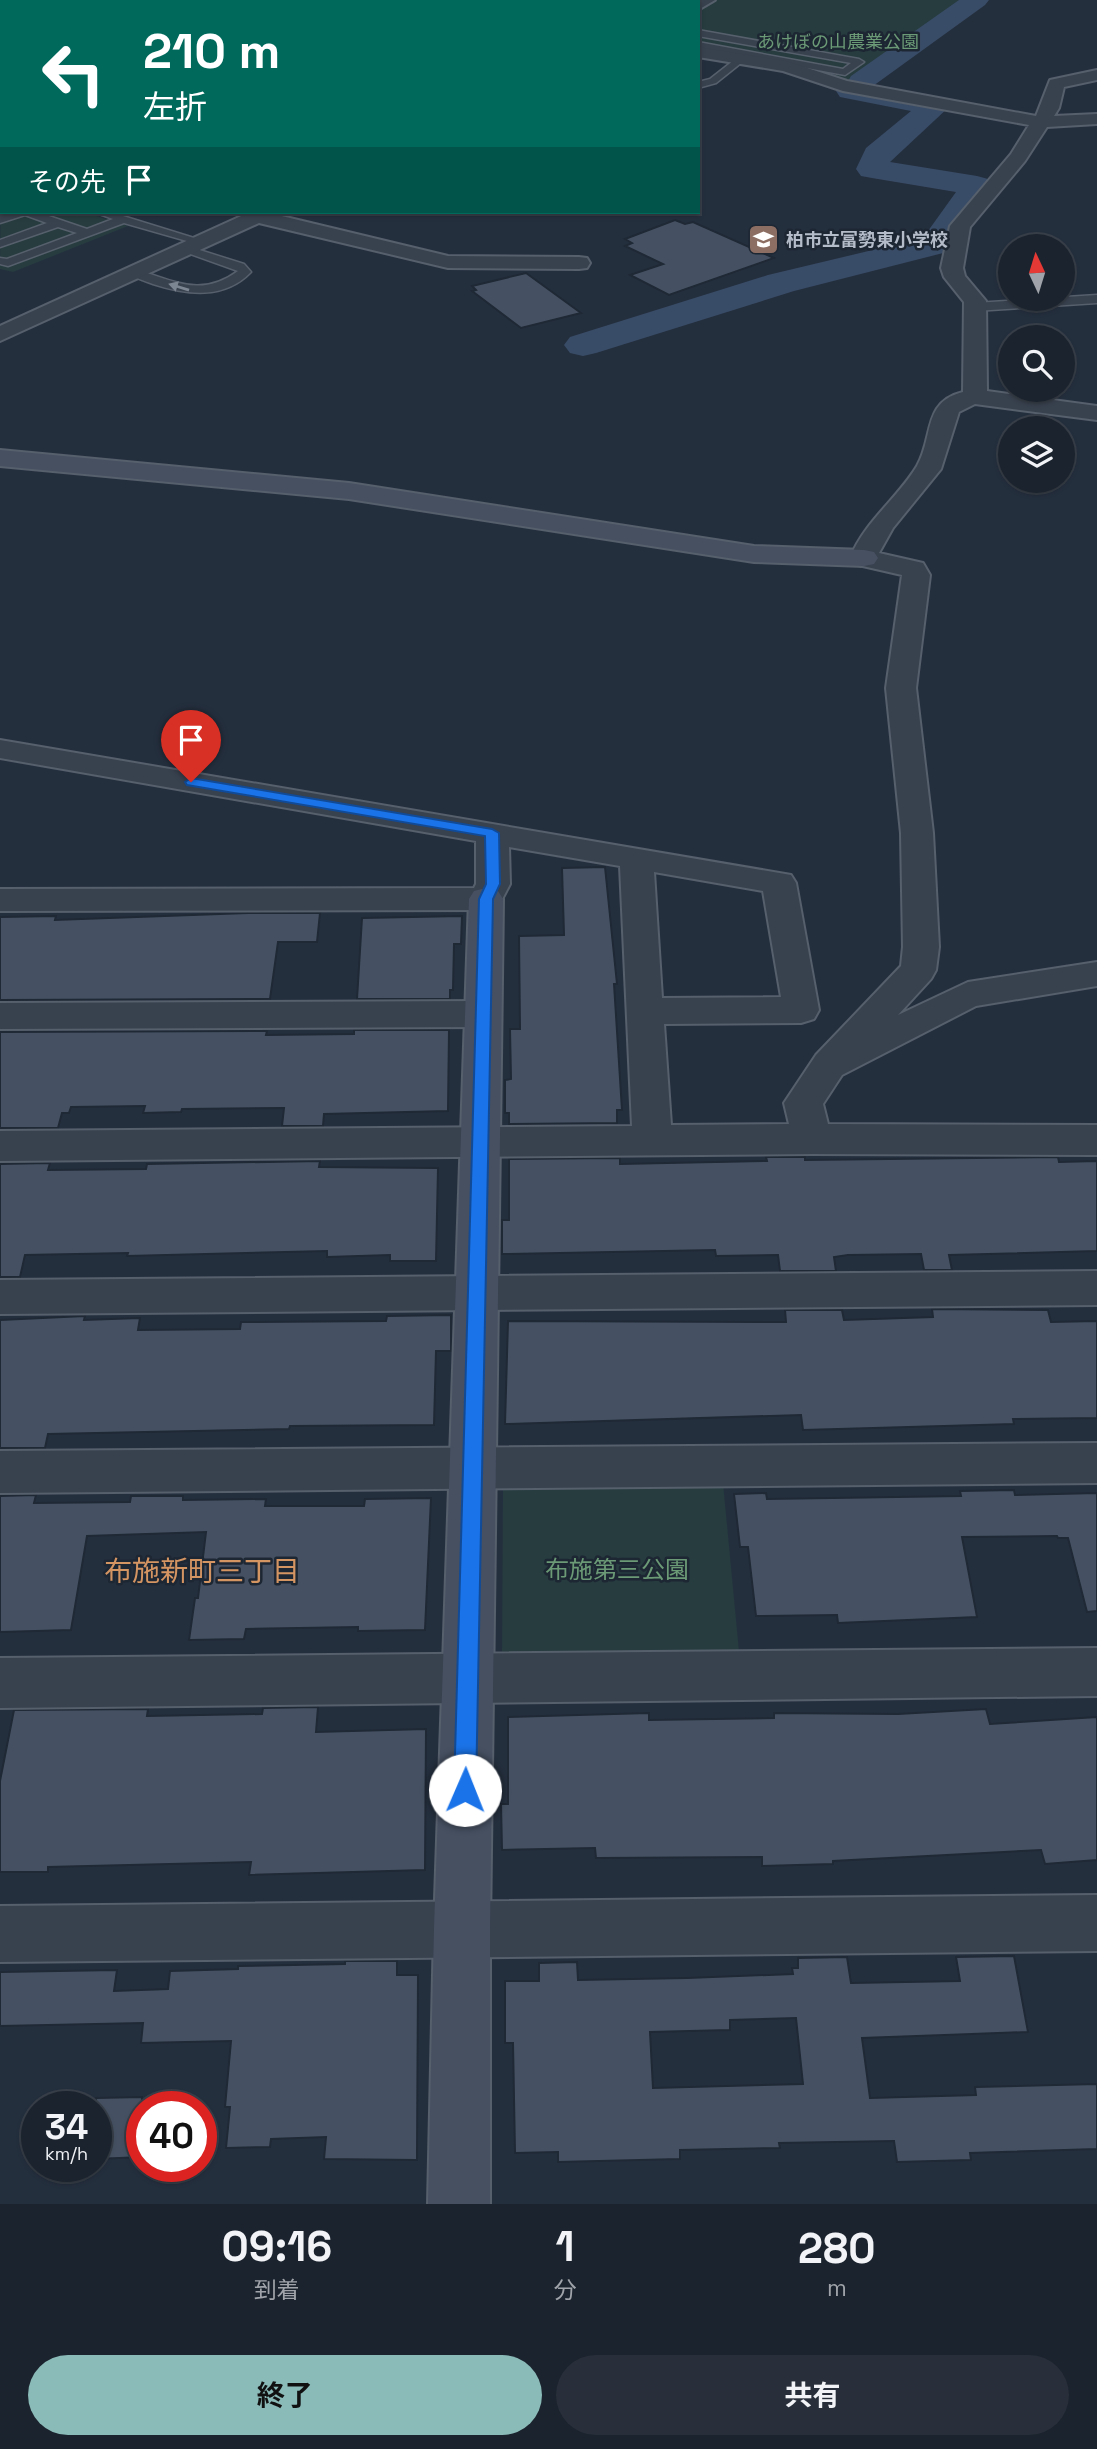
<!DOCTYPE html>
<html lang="ja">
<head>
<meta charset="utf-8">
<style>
	:root { --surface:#1b232e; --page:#282f3a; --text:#f1f3f6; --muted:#a0a4aa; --line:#39404a; --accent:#8bbbb9 }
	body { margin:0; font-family:"Space Grotesk","Noto Sans JP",sans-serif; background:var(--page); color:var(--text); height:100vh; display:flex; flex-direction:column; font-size:26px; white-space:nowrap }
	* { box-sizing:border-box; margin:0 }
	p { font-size:23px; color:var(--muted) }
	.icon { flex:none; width:38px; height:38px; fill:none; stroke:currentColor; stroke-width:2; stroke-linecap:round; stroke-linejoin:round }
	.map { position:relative; height:2204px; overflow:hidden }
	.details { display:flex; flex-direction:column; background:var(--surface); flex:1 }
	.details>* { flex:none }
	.hud { position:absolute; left:0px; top:0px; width:700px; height:214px; box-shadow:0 2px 5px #0004,0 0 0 2px var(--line); background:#00695c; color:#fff; overflow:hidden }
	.needle { width:46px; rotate:356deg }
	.controls { position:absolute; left:998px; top:234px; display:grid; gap:14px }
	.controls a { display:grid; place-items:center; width:77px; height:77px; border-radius:50%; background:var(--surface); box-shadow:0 2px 5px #0004,0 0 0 2px var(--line); font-size:35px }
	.speed { position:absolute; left:21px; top:2091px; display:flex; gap:14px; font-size:35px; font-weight:700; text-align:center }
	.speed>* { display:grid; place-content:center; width:91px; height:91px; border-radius:50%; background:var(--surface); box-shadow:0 2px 5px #0004,0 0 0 2px var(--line); line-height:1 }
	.speed small { font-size:18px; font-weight:400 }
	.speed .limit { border:10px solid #d22; background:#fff; color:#111 }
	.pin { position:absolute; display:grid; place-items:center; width:60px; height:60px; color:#fff; margin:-72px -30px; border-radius:50% 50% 50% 0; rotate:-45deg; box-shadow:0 0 7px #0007 }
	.pin .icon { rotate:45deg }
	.me { position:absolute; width:77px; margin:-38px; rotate:1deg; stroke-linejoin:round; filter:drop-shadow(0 0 5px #0008) }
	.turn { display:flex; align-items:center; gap:24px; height:147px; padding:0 28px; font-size:32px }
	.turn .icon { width:91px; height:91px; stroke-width:2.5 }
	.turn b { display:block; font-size:49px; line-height:60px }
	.then { display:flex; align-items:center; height:66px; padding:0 28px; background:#0003; gap:14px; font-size:26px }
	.eta { display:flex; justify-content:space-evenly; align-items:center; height:119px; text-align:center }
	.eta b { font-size:42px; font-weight:700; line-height:49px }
	.cta { display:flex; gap:14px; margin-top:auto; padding:14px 28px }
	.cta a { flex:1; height:80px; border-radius:42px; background:var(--accent); color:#111; font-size:28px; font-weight:700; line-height:80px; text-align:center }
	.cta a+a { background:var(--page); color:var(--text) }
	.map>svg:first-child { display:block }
</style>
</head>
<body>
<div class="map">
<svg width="1097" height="2204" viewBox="0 0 1097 2204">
	<rect width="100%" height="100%" fill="#242f3e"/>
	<!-- green -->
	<g fill="#263c3f">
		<polygon points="108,0 484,0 487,2 103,2"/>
		<polygon points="498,0 973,0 848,85 782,64 698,52 698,2"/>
		<polygon points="2,64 2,212 84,212 128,226 13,272 0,269"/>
		<polygon points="723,1483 739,1651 502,1654 503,1486"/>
	</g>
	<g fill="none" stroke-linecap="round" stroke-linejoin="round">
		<!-- river -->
		<polygon fill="#394c67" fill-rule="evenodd" points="959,0 989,0 985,5 873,86 945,100 950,106 890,162 977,176 988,179 993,186 947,252 794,291 596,353 583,356 570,353 564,345 570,337 768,275 923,238 956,192 872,178 861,176 856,169 866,148 911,111 840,97 836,91 840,85 847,83 851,76"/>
	</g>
	<!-- building -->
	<g fill="#455162" stroke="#1f2835" stroke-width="2" fill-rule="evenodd">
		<polygon points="675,220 685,224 693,222 774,258 669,295 630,275 663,264 625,246 632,243 625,239"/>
		<polygon points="526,273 581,313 521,328 472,291 476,290 472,286"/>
		<polygon points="605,867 617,984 614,984 622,1110 617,1110 617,1123 509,1124 509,1113 505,1113 505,1080 511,1079 510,1029 520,1029 519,936 564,935 562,868"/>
		<polygon points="248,913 320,913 317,942 278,942 270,999 0,1000 0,917 56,916 55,920"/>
		<polygon points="462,916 461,944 454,944 453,990 450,990 450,999 357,999 362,918"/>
		<polygon points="354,1030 449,1030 448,1111 324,1114 323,1126 282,1126 284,1108 182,1109 181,1112 143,1113 145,1106 71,1107 69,1113 62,1113 58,1128 0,1128 0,1032 267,1031 266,1035 354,1034"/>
		<polygon points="766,1157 805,1157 805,1160 1058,1157 1059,1162 1097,1161 1097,1251 949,1255 952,1270 924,1270 921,1254 848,1255 834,1257 836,1271 780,1271 778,1255 716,1256 715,1250 502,1254 502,1220 509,1220 509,1159 620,1158 620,1164 767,1161"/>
		<polygon points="320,1161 319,1167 438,1168 436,1261 390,1261 390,1255 327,1257 327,1251 127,1256 128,1253 25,1255 20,1277 0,1277 0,1164 50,1163 48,1170 146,1169 147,1164"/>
		<polygon points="932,1309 1048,1310 1051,1322 1097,1321 1097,1418 1013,1419 1014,1424 803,1430 801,1415 505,1424 508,1321 786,1322 785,1310 842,1310 844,1320 933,1317"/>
		<polygon points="451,1315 451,1351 436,1351 434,1425 290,1426 289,1429 48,1434 45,1448 0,1448 0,1320 85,1316 84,1320 140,1318 138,1330 240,1329 241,1322 386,1321 387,1316"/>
		<polygon points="1014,1490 1015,1495 1097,1493 1097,1611 1087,1612 1068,1538 1058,1538 1057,1536 962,1537 977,1617 838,1623 837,1615 756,1616 748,1547 740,1547 734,1494 766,1493 767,1499 961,1496 960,1491"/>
		<polygon points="36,1495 34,1503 130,1502 131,1496 183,1496 183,1500 266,1499 265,1506 364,1506 365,1499 431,1498 425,1630 358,1631 358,1627 246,1629 244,1639 189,1640 195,1598 198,1598 206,1532 87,1536 71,1630 0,1632 0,1496"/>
		<polygon points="318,1707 316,1732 426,1729 425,1870 249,1875 251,1862 48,1867 48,1872 0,1872 0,1781 14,1710 148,1709 147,1716 262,1714 263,1708"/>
		<polygon points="986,1709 990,1724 1097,1717 1097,1860 1045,1864 1041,1850 833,1861 833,1864 762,1866 762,1857 596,1858 595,1848 502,1850 501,1804 508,1804 508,1717 649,1713 649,1720 774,1718 774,1713 898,1714"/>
		<path d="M1014,1956L1028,2032L862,2038L870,2098L976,2095L975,2087L1097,2084V2149L970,2153L971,2160L897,2162L894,2141L779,2143L780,2148L680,2150V2159L558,2162V2152L515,2153L513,2043H505V1981H539V1963L577,1962L578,1980L687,1978L793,1974L792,1968H798V1958L847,1957L851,1983L960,1981L956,1957ZM796,2018L803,2084L653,2088L650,2032L730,2030V2020Z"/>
		<polygon points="345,1961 397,1961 397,1975 418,1975 417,2160 324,2159 326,2137 271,2139 270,2147 226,2148 230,2107 225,2107 231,2041 141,2043 143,2023 0,2026 0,1972 117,1970 114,1991 168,1989 170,1971 238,1969 238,1966 345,1964"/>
		<polygon points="142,2097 142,2157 96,2159 96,2098"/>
	</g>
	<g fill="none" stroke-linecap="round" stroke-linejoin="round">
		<defs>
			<g id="lane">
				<polygon points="308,0 358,0 306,2"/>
				<polygon points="698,30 859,59 864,62 845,75 698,48 698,42 843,69 851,63 698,36"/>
				<polygon points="738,57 746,59 716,83 698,88 698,82 710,79"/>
				<polygon points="2,105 2,112 0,112 0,106"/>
				<polygon points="13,212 37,212 87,229 113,219 94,212 110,212 207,242 201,245 124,223 8,266 0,264 0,258 7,259 77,233 58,227 0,247 0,240 47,223 25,215 0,223 0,216"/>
				<path d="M182,247H190L244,264L251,272C224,300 187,295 153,284C145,281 135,278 128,273L134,269C174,280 200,299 238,271L182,251Z"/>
				<polygon points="1097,295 1097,303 975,311 969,307 975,303"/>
			</g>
			<g id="street">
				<polygon points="481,0 498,0 499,2 482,2"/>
				<polygon points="695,0 715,0 698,10 698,2 692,2"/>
				<path d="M698,47L786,61L847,81L1036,116L1050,80L1097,70V80L1064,87L1059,108L1054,116L1097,114V124L1047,127L1025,161L970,227L963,268L965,276L986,301L987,391L1097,406V420L975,404L959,412L941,469L893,528L879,553L923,563L930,575L916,688L933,833L939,947L936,970L931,979L898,1015L968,982L1097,962V986L976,1006L842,1075L823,1104L828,1124L1097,1125V1155L812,1154L0,1161V1131L632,1126L620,866L509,847L510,884L498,907L486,910L0,911V889L474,888L476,884V841L0,758V740L791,875L796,883L819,1010L814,1019L801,1023L664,1024L671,1125L789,1124L784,1103L816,1055L901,966L903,947L901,833L886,688L902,575L854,564L850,558C865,521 897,499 917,466C934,437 922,402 963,392L964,302L944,277L941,268L950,226L1011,154L1029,125L843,91L783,71L698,57ZM654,872L763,891L781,997L662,998Z"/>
				<polygon points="250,212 265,212 448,256 579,257 587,258 590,263 587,268 579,269 448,268 259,223 0,341 0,326"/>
				<polygon points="483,1001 496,1005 501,1014 496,1023 483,1027 0,1029 0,1003"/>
				<polygon points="1097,1271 1097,1305 0,1314 0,1280"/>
				<polygon points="1097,1443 1097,1483 0,1493 0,1451"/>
				<polygon points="1097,1648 1097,1696 0,1708 0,1658"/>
				<polygon points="1097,1895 1097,1951 0,1962 0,1906"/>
			</g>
			<g id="secondary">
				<polygon points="0,450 349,483 754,546 864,550 874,552 878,558 874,564 864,566 754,562 349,499 0,466"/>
				<polygon points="486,888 498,891 503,899 490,1929 490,2204 428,2204 434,1929 469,899 474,891"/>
			</g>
		</defs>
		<!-- lane casing -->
		<use href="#lane" stroke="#565f6c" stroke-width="3"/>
		<!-- street casing -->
		<use href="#street" stroke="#565f6c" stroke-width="4"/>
		<!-- secondary casing -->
		<use href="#secondary" stroke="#565f6c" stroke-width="4"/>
		<!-- lane -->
		<use href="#lane" fill="#38414e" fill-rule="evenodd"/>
		<!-- street -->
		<use href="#street" fill="#38414e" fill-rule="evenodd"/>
		<!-- secondary -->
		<use href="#secondary" fill="#465061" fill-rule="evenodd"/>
	</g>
	<!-- one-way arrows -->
	<defs><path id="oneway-solid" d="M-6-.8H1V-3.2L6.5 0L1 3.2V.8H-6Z" transform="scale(1.75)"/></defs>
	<use fill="#7c8592" href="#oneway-solid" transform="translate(179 287) rotate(-163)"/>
	<!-- route -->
	<polygon fill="#1a73e8" stroke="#114b97" stroke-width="2" points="191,778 492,829 499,833 500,884 493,899 476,1790 473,1797 465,1800 458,1797 454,1790 479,899 486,884 485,836 187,785 185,782"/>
	<!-- icons -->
	<defs>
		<symbol id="school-square" viewBox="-11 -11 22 22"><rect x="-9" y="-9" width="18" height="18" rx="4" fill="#8d6e63" stroke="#1d2633"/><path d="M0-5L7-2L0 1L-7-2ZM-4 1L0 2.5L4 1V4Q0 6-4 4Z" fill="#fff"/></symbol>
	</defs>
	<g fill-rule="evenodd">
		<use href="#school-square" x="746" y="222" width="35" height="35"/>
	</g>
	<g text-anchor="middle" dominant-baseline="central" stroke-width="5" stroke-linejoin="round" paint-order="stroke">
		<!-- far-park labels -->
		<g font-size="18" fill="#6b9a76" stroke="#1d2633">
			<text x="838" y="41">あけぼの山農業公園</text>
		</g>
		<!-- far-poi labels -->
		<g font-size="18" font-weight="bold" fill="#b4bcc9" stroke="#1d2633" text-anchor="start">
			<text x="786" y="239">柏市立富勢東小学校</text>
		</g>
		<!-- near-park labels -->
		<g font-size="24" fill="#6b9a76" stroke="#1d2633">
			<text x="617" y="1569">布施第三公園</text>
		</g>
		<!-- near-neighbourhood labels -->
		<g font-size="28" fill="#d59563" stroke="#1d2633">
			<text x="202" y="1571">布施新町三丁目</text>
		</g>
	</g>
</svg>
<div class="controls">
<a><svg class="needle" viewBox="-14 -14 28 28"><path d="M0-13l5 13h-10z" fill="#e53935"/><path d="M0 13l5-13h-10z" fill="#a0a4aa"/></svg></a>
<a><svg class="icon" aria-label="search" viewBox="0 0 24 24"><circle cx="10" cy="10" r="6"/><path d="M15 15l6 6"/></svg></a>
<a><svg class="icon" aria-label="layers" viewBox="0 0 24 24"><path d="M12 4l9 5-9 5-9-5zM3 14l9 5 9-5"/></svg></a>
</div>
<div class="speed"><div>34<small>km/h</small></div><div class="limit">40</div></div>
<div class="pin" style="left:191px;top:782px;background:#d93025"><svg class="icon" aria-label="arrive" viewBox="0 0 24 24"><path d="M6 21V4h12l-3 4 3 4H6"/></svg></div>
<svg class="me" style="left:465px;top:1790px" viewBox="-20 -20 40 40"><circle r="19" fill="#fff"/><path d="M0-13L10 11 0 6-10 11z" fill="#1a73e8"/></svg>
<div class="hud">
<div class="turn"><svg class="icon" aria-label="left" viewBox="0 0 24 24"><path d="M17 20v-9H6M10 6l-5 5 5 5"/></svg><div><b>210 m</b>左折</div></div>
<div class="then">その先<svg class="icon" aria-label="arrive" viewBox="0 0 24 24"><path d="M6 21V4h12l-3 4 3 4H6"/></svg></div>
</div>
</div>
<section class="details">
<div class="eta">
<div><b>09:16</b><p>到着</p></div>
<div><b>1</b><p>分</p></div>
<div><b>280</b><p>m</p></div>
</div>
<div class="cta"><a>終了</a><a>共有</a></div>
</section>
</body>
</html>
